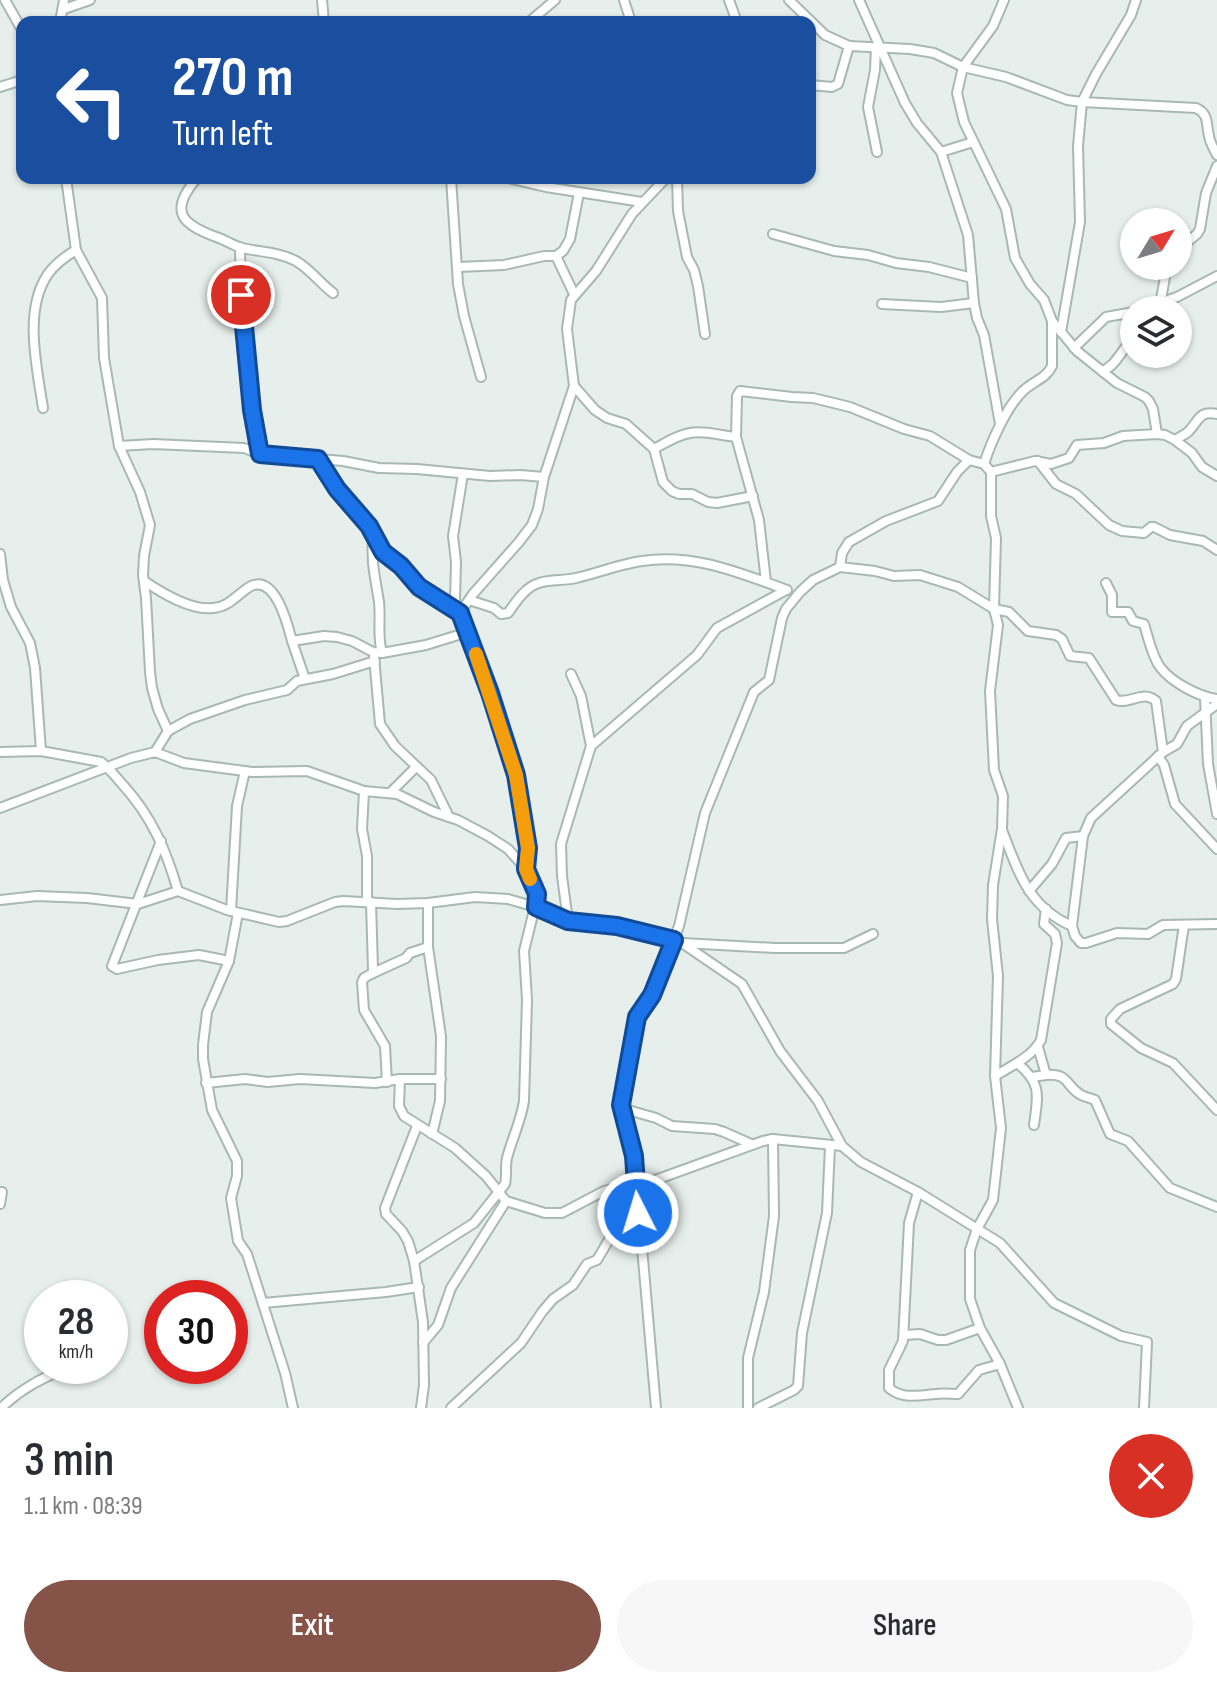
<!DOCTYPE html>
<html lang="en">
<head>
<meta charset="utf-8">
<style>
	:root { --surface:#fff; --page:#f7f7f7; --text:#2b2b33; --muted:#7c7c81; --accent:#855347 }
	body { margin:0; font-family:"Sofia Sans Condensed",sans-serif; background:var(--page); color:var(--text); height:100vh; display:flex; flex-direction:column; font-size:30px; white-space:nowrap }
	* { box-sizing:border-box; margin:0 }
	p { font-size:26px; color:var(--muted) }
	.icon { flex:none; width:44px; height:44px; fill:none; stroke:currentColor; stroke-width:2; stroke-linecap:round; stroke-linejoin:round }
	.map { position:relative; height:1408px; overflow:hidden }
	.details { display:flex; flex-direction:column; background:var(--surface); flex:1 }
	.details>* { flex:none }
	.guide { position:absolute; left:16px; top:16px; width:800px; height:168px; border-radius:16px; box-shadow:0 2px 6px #0004; background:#1a4fa0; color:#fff; overflow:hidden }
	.needle { width:52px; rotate:52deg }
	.tools { position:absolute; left:1120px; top:208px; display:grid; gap:16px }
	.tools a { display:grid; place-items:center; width:72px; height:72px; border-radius:50%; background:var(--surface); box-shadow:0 2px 6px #0004; font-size:40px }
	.speed { position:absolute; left:24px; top:1280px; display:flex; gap:16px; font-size:40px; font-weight:700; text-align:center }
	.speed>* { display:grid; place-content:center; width:104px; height:104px; border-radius:50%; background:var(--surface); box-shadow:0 2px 6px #0004; line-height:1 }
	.speed small { font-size:20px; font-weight:400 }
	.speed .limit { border:12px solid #d22; background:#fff; color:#111 }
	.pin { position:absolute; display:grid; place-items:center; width:68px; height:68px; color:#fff; margin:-34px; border:4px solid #fff; border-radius:50%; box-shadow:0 2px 8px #0007 }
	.me { position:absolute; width:88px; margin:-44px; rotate:355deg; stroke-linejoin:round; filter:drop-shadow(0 0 6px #0008) }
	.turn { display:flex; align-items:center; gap:28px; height:168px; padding:0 24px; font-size:36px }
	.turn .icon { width:104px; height:104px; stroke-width:2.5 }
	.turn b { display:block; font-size:56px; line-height:68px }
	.round { display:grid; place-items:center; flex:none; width:84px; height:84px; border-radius:42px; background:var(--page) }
	.overview { display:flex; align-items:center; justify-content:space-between; height:136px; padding:0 24px }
	h1 { font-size:48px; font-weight:600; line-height:60px }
	.primary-button { display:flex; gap:16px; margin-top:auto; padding:16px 24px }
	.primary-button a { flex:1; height:92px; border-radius:48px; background:var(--accent); color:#fff; font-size:32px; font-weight:600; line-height:92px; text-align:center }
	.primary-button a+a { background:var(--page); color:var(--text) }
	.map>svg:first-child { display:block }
</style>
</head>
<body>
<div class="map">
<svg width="1217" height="1408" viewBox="0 0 1217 1408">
	<rect width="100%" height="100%" fill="#e6efeb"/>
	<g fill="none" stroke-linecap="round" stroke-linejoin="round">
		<defs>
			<g id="street">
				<polyline points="5,0 22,30"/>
				<polyline points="322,0 324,22"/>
				<polyline points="624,0 631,22"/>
				<polyline points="729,0 737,22"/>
				<polyline points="789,0 825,35 849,46"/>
				<polyline points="859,0 905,103 917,123 941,152 968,235 974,303 977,318 984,335 1000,424"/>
				<polyline points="1004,0 993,26 963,67 957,93 964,122 1006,209 1015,258 1030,284 1044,300 1052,321 1077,351 1117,383 1145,397 1149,401 1153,409 1157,434"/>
				<polyline points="64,9 90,0"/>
				<polyline points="60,22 64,0"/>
				<polyline points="529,22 555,0"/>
				<polyline points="876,47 875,70 868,107 877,152"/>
				<path d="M810,85L832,87L838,84L849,46L910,49L934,53L963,67L1006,77L1067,100L1082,102L1196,108C1209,114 1206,123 1209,136C1210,143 1214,149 1217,155"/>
				<polyline points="0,87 22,80"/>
				<polyline points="941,152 973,142"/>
				<polyline points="66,178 76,250 102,298 104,358 119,446 140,492 150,525 144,556 143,575 146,598 150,672 152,688 158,709 168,731 155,752"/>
				<path d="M197,178C167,213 183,225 219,238C227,241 234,246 242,248C260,252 279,252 296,261C310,269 320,283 333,293"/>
				<polyline points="451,178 458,284 464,316 481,377"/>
				<polyline points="508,178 546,187 642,202"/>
				<polyline points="677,178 678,211 687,257 694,270 698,286 705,334"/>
				<polyline points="773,234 834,251 868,255 896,263 929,267 972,278"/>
				<path d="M240,247C241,317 246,386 260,454"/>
				<polyline points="1178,250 1197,234 1200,229 1206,193 1217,166"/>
				<polyline points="556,256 574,294"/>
				<polyline points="458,267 504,265 544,256 556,256 563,251 570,239 579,193"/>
				<polyline points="1162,302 1177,297 1217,276"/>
				<polyline points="882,304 941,307 974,303"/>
				<polyline points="1143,310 1148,307 1160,307"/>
				<polyline points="1159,310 1167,266"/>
				<polyline points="1061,332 1080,222 1078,146 1082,102 1096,74 1131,15 1136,0"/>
				<polyline points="1074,348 1106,317 1134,312"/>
				<path d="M1102,371C1118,365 1121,348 1134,339"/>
				<polyline points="574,386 595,410 607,418 626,424 654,449 663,482 672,491 679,494 692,494 708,502 717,503 753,496"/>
				<path d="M43,408C37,368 23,310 48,274C55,264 66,256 76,250"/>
				<path d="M1175,440C1180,437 1184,435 1188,432C1199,421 1199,410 1217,414"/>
				<polyline points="119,446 153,444 244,448 260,454 343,461 379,468 417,469 490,476 520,475 544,477"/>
				<path d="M654,449C665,443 677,435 690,433C705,430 721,436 736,437"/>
				<polyline points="318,459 337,489 369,526 383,552 401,566 419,587 460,613"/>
				<polyline points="1038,461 1056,484 1076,494 1109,525 1122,531 1144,533 1151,527 1154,527 1170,535 1203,541 1217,550"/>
				<path d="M984,464C991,442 1007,406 1023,391C1033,381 1046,379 1052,366V321"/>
				<polyline points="991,472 1035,461 1051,464 1069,458 1077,445 1104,443 1123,436 1157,434 1165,435 1175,440 1192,453 1202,467 1217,476"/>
				<path d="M373,537C371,563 375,576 379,602C381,620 377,635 382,653"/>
				<polyline points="0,554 3,580 11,607 30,643 35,668 41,751"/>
				<polyline points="840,567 842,553 849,542 886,521 938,501 957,472 969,460"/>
				<path d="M144,581C162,593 191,611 213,608C230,607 238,593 251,586C276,575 288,626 292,641L324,636L337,637L352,641L373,652L382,653L426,645L468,632"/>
				<polyline points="766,582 759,520 736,437 737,396 740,391 792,397 813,398 850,407 904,429 930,436 969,460 984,464 991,472 991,516 996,538 994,609 998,625 990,691 994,770 1003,796 1002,829 993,885 992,919 998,976 995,1076 1001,1128 993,1200 977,1229 970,1250 970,1299 980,1328 1000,1364 1018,1408"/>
				<path d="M1106,583L1112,595V612H1128L1133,621L1144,624C1148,637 1152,656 1160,667C1171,682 1199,697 1217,699"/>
				<path d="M469,600L494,608L501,614L508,613C516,602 525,587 539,583C551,579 564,581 576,578C598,573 620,564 642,561C694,553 740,573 787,590"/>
				<polyline points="460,612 455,600 456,562 453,536 463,474"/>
				<polyline points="292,641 305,679"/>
				<polyline points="374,657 380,724 395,746 431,780 449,817"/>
				<polyline points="571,674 581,696 591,746"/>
				<polyline points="1205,698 1208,764 1217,814"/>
				<polyline points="168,731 190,719 245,700 287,690 297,681 333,674 375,661"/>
				<path d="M0,752L41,751L101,762C110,769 116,777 123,785C152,817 166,850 178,891L227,910L279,922L287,921L335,902L343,901L397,904L428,903L475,897L508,899L536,907L568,921L617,926L674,940L682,943L742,984L780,1051L818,1101L842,1146L861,1162L918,1192L1000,1243L1054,1303L1121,1336L1147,1342L1144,1408"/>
				<polyline points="1158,756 1164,765 1175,804 1217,849"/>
				<polyline points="364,791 362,829 367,856 367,902"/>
				<polyline points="390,793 416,767"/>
				<path d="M0,808L131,758L155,752L184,763L252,772L307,771L364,791L397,794L434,812L458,820L488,836L508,849L526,869L537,898L524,951L527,1000L524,1101C521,1121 512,1139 507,1158C505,1167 507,1175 505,1184L474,1223L414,1261"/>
				<path d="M1002,830C1018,871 1028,907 1072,926L1075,936L1081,943H1086L1117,933L1148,934L1163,925L1217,924"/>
				<polyline points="161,841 112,966 117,969 158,960 199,955 229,961"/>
				<path d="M526,868C528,847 525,828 521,807C511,740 485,676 460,613L473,594L519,542L532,525L538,509L544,477L574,386L567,329L571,300L596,271L632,214L666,178"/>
				<polyline points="1029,891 1052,864 1066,838 1083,836 1091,818 1163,752 1177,744 1187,726 1217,704"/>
				<polyline points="0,900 37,896 87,898 138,904 178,891"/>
				<polyline points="371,902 373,970 373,973 364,978 362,982 364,1010 385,1046 387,1082"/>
				<polyline points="428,903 428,947 441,1036 440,1101 432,1134"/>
				<polyline points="231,911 237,806 245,771"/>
				<polyline points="238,913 229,961 207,1012 203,1045 203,1059 212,1110 237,1161 237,1176 231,1198 238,1241 247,1254 285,1373 293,1408"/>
				<polyline points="568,921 562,876 561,844 591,746 697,655 717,628 786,590"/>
				<polyline points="1184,925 1176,979 1173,984 1120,1009 1111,1019 1111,1024 1141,1048 1173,1063 1217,1110"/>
				<polyline points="1072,926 1083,836"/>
				<polyline points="683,943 775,948 844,948 873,934"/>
				<polyline points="373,973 406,958 410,953 428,947"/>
				<path d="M1017,1063C1042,1083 1038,1095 1034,1125"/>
				<path d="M1046,1075C1070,1073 1065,1086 1081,1095C1085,1097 1090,1098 1095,1100L1110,1134L1128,1141L1170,1188L1217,1207"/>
				<path d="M995,1076C1011,1066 1032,1057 1041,1040L1057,943L1055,934L1044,924L1046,909"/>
				<polyline points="1032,1077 1046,1075 1038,1047"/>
				<polyline points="400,1079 441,1079"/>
				<polyline points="206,1083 245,1079 268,1082 300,1079 375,1083 400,1079 399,1106 404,1116 455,1148 486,1176 506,1201 545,1213 562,1213 604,1191 613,1189 636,1187 763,1141 773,1139 842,1146"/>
				<polyline points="621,1108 656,1118 672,1126 715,1129 724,1132 751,1144"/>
				<polyline points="417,1126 385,1208 386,1214 402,1231 408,1241 414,1261 423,1322 424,1385 421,1408"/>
				<path d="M918,1192L909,1223L903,1341L889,1370V1388C903,1400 920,1395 936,1394C943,1393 951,1394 958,1394L979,1370L1000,1364"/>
				<polyline points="0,1204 2,1192"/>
				<polyline points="263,1303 386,1292 419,1287"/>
				<polyline points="904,1335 920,1334 938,1340 946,1340 980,1328"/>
				<polyline points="423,1343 438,1325 451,1288 506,1201"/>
				<path d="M1,1408C23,1387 43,1378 70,1366"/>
				<polyline points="451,1408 521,1343 542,1312 553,1299 573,1285 587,1264 597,1260 614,1231 638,1213"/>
				<path d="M656,1408L634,1156L621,1105L637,1017L652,995L679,926L705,813L754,692L769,680L782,618L786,609L800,592L813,580L840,567L875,571L894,576L920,575L958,587L994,609L1009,612L1028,631L1056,635L1062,639L1070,656L1089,658L1116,700C1130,705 1143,689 1156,701L1163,752"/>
				<polyline points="748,1408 748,1358 764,1292 774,1216 773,1139"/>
				<polyline points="758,1408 794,1390 798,1386 802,1333 827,1213 830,1146"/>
			</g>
		</defs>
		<!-- street casing -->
		<use href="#street" stroke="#a8b8b2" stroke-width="12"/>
		<!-- street -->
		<use href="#street" stroke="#fff" stroke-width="8"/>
	</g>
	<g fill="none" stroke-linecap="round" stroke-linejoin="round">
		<defs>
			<polyline id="route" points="241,295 252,410 260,454 318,459 337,489 369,526 383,552 401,566 419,587 460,613 490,693 516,775 528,848 526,869 537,894 536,907 568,921 617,926 674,940 652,995 637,1017 621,1105 634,1156 638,1213"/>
		</defs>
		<!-- route casing -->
		<use href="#route" stroke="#114b97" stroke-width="20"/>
		<!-- route -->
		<use href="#route" stroke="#1a73e8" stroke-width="14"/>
		<!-- slow -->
		<polyline stroke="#f59e0b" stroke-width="14" points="476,654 516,775 528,848 526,869 530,879"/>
	</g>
</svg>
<div class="tools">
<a><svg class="needle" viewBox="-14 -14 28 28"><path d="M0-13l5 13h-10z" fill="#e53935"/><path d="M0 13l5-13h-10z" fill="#7c7c81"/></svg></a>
<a><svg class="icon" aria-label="layers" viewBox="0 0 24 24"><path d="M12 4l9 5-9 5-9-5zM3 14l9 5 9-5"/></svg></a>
</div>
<div class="speed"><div>28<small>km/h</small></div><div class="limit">30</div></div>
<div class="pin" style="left:241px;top:295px;background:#d93025"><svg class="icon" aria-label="arrive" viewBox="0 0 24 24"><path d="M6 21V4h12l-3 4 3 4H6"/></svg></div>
<svg class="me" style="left:638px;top:1213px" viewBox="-20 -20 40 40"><circle r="17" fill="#1a73e8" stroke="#fff" stroke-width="3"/><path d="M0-11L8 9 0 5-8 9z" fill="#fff"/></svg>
<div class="guide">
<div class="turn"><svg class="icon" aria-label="left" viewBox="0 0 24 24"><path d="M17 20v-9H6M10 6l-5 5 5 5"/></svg><div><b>270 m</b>Turn left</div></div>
</div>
</div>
<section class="details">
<div class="overview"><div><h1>3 min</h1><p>1.1 km · 08:39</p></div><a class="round" style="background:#d93025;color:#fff"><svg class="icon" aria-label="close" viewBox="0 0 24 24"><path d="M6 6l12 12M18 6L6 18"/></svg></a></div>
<div class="primary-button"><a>Exit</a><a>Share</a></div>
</section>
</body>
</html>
